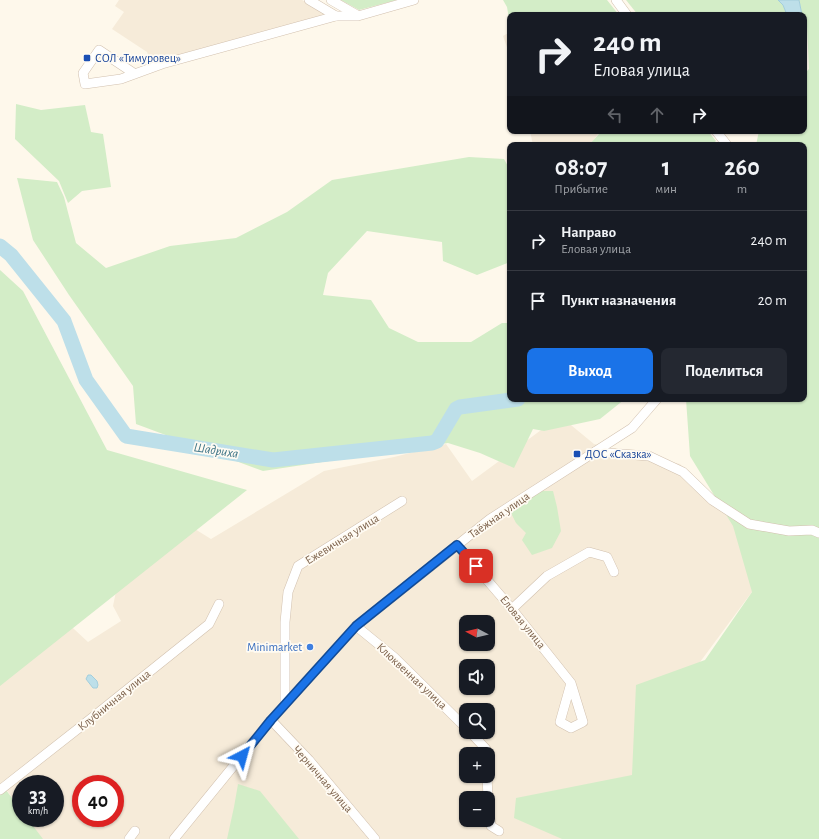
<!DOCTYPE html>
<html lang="ru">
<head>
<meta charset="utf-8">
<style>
	:root { --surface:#171b24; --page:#242831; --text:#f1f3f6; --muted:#9ea1a6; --line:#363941; --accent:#1a73e8 }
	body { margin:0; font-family:"Alegreya Sans",sans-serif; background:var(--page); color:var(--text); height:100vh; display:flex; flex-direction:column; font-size:15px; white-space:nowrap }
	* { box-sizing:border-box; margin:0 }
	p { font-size:13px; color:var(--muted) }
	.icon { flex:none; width:22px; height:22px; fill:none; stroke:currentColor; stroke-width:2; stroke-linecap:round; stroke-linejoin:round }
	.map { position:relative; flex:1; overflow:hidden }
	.panel { position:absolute; left:507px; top:142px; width:300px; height:260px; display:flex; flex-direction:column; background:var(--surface); border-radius:8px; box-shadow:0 1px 3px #0004 }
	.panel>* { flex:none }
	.top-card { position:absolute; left:507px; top:12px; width:300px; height:122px; border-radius:8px; box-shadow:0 1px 3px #0004; background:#171b24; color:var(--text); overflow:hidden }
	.needle { width:26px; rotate:277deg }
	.controls { position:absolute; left:459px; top:615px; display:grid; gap:8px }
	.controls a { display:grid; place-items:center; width:36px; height:36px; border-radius:8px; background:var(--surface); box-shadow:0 1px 3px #0004; font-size:20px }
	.speed { position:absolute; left:12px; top:775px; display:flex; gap:8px; font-size:20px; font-weight:700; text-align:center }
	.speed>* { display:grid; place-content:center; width:52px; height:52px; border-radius:50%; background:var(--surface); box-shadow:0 1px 3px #0004; line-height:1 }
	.speed small { font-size:10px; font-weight:400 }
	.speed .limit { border:6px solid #d22; background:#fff; color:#111 }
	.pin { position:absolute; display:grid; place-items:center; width:34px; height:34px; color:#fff; margin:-17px; border-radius:8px; box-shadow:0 2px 6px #0006 }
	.me { position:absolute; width:44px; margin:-22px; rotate:39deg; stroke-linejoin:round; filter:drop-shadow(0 0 3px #0008) }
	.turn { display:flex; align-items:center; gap:14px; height:84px; padding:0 20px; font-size:18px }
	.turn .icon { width:52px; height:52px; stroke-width:2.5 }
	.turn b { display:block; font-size:28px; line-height:34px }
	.lanes { display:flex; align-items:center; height:38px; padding:0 20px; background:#0003; justify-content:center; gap:20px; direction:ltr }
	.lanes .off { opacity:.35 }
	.eta { display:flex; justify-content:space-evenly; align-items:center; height:68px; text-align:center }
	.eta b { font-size:24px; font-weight:700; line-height:28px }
	.action { display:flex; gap:8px; margin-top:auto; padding:8px 20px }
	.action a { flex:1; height:46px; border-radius:8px; background:var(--accent); color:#fff; font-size:16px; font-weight:700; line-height:46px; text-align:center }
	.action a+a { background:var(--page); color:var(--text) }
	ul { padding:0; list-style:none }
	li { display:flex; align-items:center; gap:12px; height:60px; padding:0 20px; border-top:1px solid var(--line) }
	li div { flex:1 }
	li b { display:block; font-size:15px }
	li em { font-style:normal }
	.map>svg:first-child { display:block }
</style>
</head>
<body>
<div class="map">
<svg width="819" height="839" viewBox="0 0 819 839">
	<rect width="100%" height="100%" fill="#fef8eb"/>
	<!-- residential -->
	<g fill="#f6ebd9" fill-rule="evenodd">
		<polygon points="119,0 302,0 328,15 152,65 147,52 112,29 124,12 115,6"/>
		<polygon points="510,32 510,56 503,36"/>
		<polygon points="530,131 600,131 591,144 588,145 533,145"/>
		<path d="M560,416L594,444L680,464L749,540L760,581L666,708L661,839H39L25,818H55V784H21V811L2,783L0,785V657L47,604L88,642L121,621L113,606L128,533L190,526L211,539L324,471L394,457L446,444L472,481ZM466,622H488V644H466ZM466,666H488V688H466ZM466,710H488V732H466ZM466,754H488V776H466ZM81,784H115V818H81ZM466,798H488V820H466Z"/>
	</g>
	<!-- green -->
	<g fill="#d3edc7">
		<polygon points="341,0 397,0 359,10"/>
		<polygon points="503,0 607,0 619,15 510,15 510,25 507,7"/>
		<polygon points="626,0 778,0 783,5 787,15 638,15"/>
		<polygon points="799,0 819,0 819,839 562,839 514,818 516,798 632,775 636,685 705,660 752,592 733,526 690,456 686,399 804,399 804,145 756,145 759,131 804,131 804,74 809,69 807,26 805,26 804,15 802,15"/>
		<polygon points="16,104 41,110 85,105 91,132 103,134 111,187 82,191 68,203 59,181 15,139"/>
		<polygon points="606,131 708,131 716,141 712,145 589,145 599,134"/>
		<polygon points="469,157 504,159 510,170 510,262 477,275 443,261 442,242 367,231 328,273 323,295 371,300 389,328 418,342 471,342 502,323 510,323 510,399 625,399 600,419 544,431 533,429 514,468 480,453 448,443 263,471 136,424 133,386 69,295 33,240 17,178 57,182 64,197 76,243 106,268 170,246 236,238 287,212 332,180"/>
		<polygon points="0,270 23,291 107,450 247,490 0,686"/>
		<polygon points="540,491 553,491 557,507 561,531 552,548 532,555 522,540 526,533 516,523 510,511"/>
		<polygon points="238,784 260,791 299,839 227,839 234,807"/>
		<polygon points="6,790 21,810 21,818 27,818 43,839 0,839 0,795"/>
	</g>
	<!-- water -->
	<g fill="#bddfe9" stroke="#a3cedc">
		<polygon points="778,0 799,0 802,15 787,15 783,5"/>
		<polygon points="88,675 91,675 97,681 98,685 97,688 93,688 86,679"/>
	</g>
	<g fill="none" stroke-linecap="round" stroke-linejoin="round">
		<!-- river -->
		<polyline stroke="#bddfe9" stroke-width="15" points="0,246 11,255 64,321 86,380 126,436 273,460 432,443 437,441 456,409 460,407 518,399"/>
		<defs>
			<g id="minor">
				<polyline points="309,0 336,16"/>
				<polyline points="331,0 357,15"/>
				<polyline points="616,0 627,15"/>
				<polyline points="135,74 99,50 83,73 85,84 121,79 162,64 336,16 358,16 414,0"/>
				<polyline points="716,131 727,145"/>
				<polyline points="595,452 649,456 683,472 712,500 749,524 789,531 812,530 819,533"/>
				<polyline points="457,545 512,609 571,683 560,722 571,728 583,722 571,683"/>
				<polyline points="512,609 547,576 589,552 607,557 614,572"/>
				<polyline points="356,626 394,657 466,728"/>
				<polyline points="285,704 285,622 288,592 298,566 402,501"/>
				<polyline points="271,720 309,760 375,839"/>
				<polyline points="470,732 486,749 486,754"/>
				<polyline points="487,776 488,798"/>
				<polyline points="0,790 93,717 209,624 219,604"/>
				<polyline points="488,800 491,826 499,831"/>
				<polyline points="129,839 135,831"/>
				<polyline points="174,839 271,720 356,626 490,519 632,428 657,399"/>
			</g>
		</defs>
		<!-- minor casing -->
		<use href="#minor" stroke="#d2c1af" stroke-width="10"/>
		<!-- minor -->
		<use href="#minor" stroke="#fff" stroke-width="9"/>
	</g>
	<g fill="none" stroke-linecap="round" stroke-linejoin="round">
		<defs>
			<polyline id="route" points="242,756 271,720 356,626 457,545 476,566"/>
		</defs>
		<!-- route casing -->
		<use href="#route" stroke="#114b97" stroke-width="10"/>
		<!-- route -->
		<use href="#route" stroke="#1a73e8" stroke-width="7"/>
	</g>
	<!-- markers -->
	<g fill="#1a4fb4" stroke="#fffbf3" stroke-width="1.5">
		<rect x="83" y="54" width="8" height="8" rx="2"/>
		<rect x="573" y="450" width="8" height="8" rx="2"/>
	</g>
	<circle fill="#3f7fe0" stroke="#fffbf3" stroke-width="1.5" cx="310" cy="647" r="4"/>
	<g text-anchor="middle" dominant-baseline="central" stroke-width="3.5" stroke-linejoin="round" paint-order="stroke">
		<!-- transit labels -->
		<g font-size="12" fill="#164399" stroke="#fffbf3" text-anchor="start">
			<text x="95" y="58">СОЛ «Тимуровец»</text>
			<text x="585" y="454">ДОС «Сказка»</text>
		</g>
		<!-- street labels -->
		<g font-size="12" fill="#7c614b" stroke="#fffbf3">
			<text transform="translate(499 515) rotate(-35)">Таёжная улица</text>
			<text transform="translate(342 539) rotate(-32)">Ежевичная улица</text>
			<text transform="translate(523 622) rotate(51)">Еловая улица</text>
			<text transform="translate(412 676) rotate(43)">Клюквенная улица</text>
			<text transform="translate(114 700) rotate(-39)">Клубничная улица</text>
			<text transform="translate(323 779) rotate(49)">Черничная улица</text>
		</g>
		<!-- shop labels -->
		<g font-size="12" fill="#366cbe" stroke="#fffbf3" text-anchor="end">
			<text x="302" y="647">Minimarket</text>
		</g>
		<!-- water labels -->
		<g font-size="13" font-style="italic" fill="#407688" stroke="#fffbf3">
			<text transform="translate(216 451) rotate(9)">Шадриха</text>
		</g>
	</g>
</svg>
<div class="controls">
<a><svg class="needle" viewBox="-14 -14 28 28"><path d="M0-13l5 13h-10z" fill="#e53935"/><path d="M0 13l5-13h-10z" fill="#9ea1a6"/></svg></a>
<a><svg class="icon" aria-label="sound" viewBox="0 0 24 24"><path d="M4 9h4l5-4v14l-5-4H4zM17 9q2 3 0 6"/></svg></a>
<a><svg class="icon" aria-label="search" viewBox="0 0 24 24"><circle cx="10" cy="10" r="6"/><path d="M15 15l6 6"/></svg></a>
<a>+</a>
<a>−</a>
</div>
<div class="speed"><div>33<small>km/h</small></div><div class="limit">40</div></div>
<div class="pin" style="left:476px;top:566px;background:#d93025"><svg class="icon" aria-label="arrive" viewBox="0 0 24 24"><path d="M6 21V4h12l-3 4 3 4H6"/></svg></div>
<svg class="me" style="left:242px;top:756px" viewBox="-20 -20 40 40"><path d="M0-17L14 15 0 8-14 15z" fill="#1a73e8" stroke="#fff" stroke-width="4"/></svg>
<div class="top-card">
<div class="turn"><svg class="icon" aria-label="right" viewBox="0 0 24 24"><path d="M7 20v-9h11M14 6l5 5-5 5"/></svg><div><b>240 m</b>Еловая улица</div></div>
<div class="lanes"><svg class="icon off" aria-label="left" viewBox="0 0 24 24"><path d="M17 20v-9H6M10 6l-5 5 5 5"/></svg><svg class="icon off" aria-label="ahead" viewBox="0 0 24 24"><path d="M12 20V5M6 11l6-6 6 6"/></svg><svg class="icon" aria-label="right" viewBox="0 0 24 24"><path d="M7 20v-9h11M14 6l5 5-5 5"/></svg></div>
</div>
<section class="panel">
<div class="eta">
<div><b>08:07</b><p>Прибытие</p></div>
<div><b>1</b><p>мин</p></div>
<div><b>260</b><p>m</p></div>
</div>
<ul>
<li><svg class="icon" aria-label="right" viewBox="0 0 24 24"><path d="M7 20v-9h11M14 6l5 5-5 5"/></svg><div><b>Направо</b><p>Еловая улица</p></div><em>240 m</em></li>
<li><svg class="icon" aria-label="arrive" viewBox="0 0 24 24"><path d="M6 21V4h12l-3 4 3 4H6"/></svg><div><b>Пункт назначения</b></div><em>20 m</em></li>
</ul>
<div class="action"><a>Выход</a><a>Поделиться</a></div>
</section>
</div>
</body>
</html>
